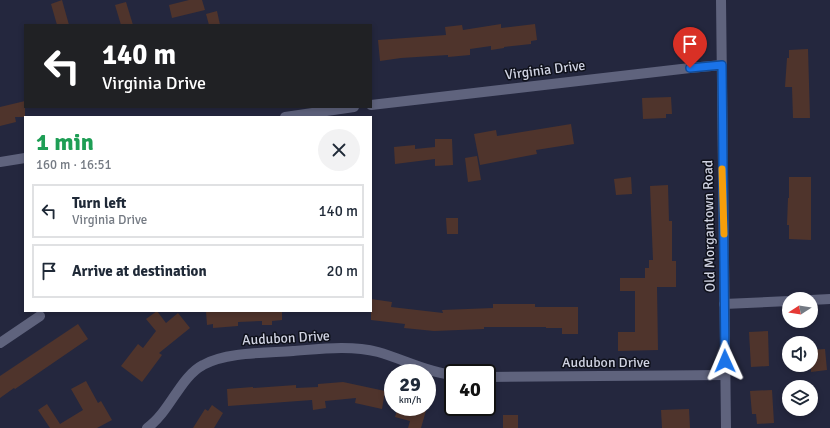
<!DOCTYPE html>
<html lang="en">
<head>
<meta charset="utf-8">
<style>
	:root { --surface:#fff; --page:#f2f2f3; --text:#1f2937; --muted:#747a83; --line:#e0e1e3 }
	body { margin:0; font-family:Signika,sans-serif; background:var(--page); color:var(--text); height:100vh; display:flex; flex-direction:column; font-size:15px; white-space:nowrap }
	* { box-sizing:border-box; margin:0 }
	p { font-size:13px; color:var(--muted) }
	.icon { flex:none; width:22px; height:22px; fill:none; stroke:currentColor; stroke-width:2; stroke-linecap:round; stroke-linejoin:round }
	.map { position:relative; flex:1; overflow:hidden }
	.drawer { position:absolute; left:24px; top:116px; width:348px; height:196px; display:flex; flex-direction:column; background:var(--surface); border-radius:0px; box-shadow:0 2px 6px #0003 }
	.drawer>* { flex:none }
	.hud { position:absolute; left:24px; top:24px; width:348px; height:84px; border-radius:0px; box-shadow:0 2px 6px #0003; background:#202124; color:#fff; overflow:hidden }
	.needle { width:26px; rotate:258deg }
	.buttons { position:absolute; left:782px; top:292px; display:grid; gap:8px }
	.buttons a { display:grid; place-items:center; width:36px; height:36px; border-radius:50%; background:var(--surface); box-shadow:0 2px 6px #0003; font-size:20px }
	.speed { position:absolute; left:384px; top:364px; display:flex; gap:8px; font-size:20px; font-weight:700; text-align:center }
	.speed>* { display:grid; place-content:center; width:52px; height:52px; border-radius:50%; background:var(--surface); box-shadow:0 2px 6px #0003; line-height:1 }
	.speed small { font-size:10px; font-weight:400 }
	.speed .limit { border:2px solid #111; border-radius:6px; background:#fff; color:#111 }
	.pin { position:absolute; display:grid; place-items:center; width:34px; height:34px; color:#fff; margin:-41px -17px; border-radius:50% 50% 50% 0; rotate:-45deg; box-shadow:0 0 4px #0007 }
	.pin .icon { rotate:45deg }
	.me { position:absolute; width:44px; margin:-22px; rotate:359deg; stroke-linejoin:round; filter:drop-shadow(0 0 3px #0008) }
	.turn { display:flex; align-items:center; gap:14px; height:84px; padding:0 12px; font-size:18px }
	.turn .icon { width:52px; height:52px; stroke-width:2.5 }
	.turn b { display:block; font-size:28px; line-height:34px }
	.round { display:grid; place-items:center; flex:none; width:42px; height:42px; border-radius:21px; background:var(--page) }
	.overview { display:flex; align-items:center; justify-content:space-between; height:68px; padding:0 12px }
	h1 { font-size:24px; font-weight:800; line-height:30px; color:#1e9e55 }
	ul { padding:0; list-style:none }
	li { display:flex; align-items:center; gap:12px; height:54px; margin:0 8px 6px; padding:0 4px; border:2px solid var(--line); border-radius:0px }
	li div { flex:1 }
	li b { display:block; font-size:15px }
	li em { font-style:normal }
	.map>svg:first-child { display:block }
</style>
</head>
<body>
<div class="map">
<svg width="830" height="428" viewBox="0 0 830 428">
	<rect width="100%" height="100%" fill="#24273e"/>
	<!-- building -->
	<g fill="#4f342c">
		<polygon points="62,0 69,25 57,25 51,4"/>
		<polygon points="189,0 202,0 205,10 172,18 169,5"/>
		<polygon points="126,2 133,25 121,25 115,5"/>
		<polygon points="217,11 220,25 209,25 206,14"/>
		<polygon points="501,24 501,28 535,24 537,40 531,41 531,44 504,47 504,48 491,50 491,46 470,49 470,55 448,57 448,55 401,58 380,61 378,40 446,35 445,27 462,25 463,30"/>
		<polygon points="808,49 810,118 793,118 792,87 785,87 787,58 789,58 789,50"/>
		<polygon points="671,97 672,114 666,114 666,118 643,119 642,98"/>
		<polygon points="25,101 25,117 15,117 16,122 0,126 0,107"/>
		<polygon points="571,124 574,144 536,150 537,154 480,165 474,134 496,130 497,136"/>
		<polygon points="435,139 452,139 453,165 435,166 435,159 395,164 394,147 415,145 415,149 435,147"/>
		<polygon points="477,156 481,180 468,182 465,158"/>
		<polygon points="631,177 632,194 616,195 614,179"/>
		<polygon points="789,177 811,177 811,240 789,239 789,225 787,225 788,198 789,198"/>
		<polygon points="668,185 669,221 672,221 672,261 676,261 676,287 657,287 658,350 618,351 618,332 635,332 635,291 620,291 620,278 645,278 645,268 649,268 649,260 653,260 650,186"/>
		<polygon points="446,218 458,218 458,234 447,234"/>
		<polygon points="371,299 392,302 391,307 443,313 442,310 493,308 493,304 535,304 535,307 578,307 578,334 562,334 562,328 546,328 546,327 484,327 484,329 434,331 404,328 405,324 371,320"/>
		<polygon points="157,311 166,323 178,313 190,328 159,353 162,355 142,382 121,366 138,344 143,348 156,331 146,319"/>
		<polygon points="206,311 282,311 282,320 272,321 272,325 262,325 262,321 238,322 238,326 213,328 213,324 207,325"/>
		<polygon points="78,324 88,339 15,389 14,388 0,398 0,376"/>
		<polygon points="768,331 769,366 751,367 749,332"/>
		<polygon points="825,349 827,370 811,372 811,350"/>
		<polygon points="86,381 98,403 101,401 112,420 97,428 50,428 38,410 47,404 60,424 83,410 71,389"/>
		<polygon points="343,382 385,391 382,409 355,403 356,398 325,401 326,408 313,410 312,400 228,406 227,389 253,387 253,388 296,385 296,388 318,387 318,384"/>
		<polygon points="772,390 774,423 757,424 756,414 752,414 750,391"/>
		<polygon points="212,405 223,413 214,428 193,428 205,409 208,411"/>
		<polygon points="398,407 427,407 421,428 408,428 410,421 395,417"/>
		<polygon points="689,409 690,428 662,428 661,410"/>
		<rect x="503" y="415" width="15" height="13"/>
	</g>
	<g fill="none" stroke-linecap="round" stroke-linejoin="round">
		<!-- minor -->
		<g stroke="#5f637d" stroke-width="10">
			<polyline points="371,105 690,68 722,65"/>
			<polyline points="285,117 354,107"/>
			<polyline points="0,162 25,158"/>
			<polyline points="811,300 830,299"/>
			<polyline points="724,304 789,301"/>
			<polyline points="0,343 40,316"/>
			<polyline points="487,377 725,375"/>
			<path d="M147,428C170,412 180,377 203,365C226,352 266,353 293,351C320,349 351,345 378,352C403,359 426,372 453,375"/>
		</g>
		<!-- tertiary -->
		<polyline stroke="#5f637d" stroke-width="10" points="721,0 726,428"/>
	</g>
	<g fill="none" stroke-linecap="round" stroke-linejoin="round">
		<defs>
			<polyline id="route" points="690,68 722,65 725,361"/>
		</defs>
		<!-- route casing -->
		<use href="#route" stroke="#114b97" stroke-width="10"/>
		<!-- route -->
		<use href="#route" stroke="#1a73e8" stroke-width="7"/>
		<!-- slow -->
		<polyline stroke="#f59e0b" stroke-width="7" points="722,169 724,234"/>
	</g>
	<g text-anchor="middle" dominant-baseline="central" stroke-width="3" stroke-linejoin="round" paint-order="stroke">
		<!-- street labels -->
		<g font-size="14" fill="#d0d3e2" stroke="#0f111b">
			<text transform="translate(545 70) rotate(-7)">Virginia Drive</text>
			<text transform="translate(709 226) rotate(-91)">Old Morgantown Road</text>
			<text transform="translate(286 338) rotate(-3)">Audubon Drive</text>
			<text x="606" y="362">Audubon Drive</text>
		</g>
	</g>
</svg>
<div class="buttons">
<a><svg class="needle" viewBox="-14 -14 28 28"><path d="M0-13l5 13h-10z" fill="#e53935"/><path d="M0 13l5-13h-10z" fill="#747a83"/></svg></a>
<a><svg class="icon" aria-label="sound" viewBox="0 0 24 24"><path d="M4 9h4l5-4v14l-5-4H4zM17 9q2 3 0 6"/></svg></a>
<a><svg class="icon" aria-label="layers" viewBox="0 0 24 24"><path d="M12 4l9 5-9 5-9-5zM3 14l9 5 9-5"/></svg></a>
</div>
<div class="speed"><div>29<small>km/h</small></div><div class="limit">40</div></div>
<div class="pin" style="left:690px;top:68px;background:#d93025"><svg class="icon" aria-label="arrive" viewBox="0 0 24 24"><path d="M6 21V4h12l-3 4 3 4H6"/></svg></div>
<svg class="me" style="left:725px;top:361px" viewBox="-20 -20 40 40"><path d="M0-17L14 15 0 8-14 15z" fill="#1a73e8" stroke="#fff" stroke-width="4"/></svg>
<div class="hud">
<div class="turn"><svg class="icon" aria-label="left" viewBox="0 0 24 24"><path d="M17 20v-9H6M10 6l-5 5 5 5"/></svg><div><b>140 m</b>Virginia Drive</div></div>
</div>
<section class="drawer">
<div class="overview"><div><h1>1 min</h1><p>160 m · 16:51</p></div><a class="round"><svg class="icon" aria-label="close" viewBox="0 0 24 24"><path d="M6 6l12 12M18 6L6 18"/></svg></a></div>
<ul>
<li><svg class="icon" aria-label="left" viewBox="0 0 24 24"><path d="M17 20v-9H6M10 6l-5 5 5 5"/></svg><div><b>Turn left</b><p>Virginia Drive</p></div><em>140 m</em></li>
<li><svg class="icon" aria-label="arrive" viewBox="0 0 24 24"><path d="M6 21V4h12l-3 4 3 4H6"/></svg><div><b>Arrive at destination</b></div><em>20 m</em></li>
</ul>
</section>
</div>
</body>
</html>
